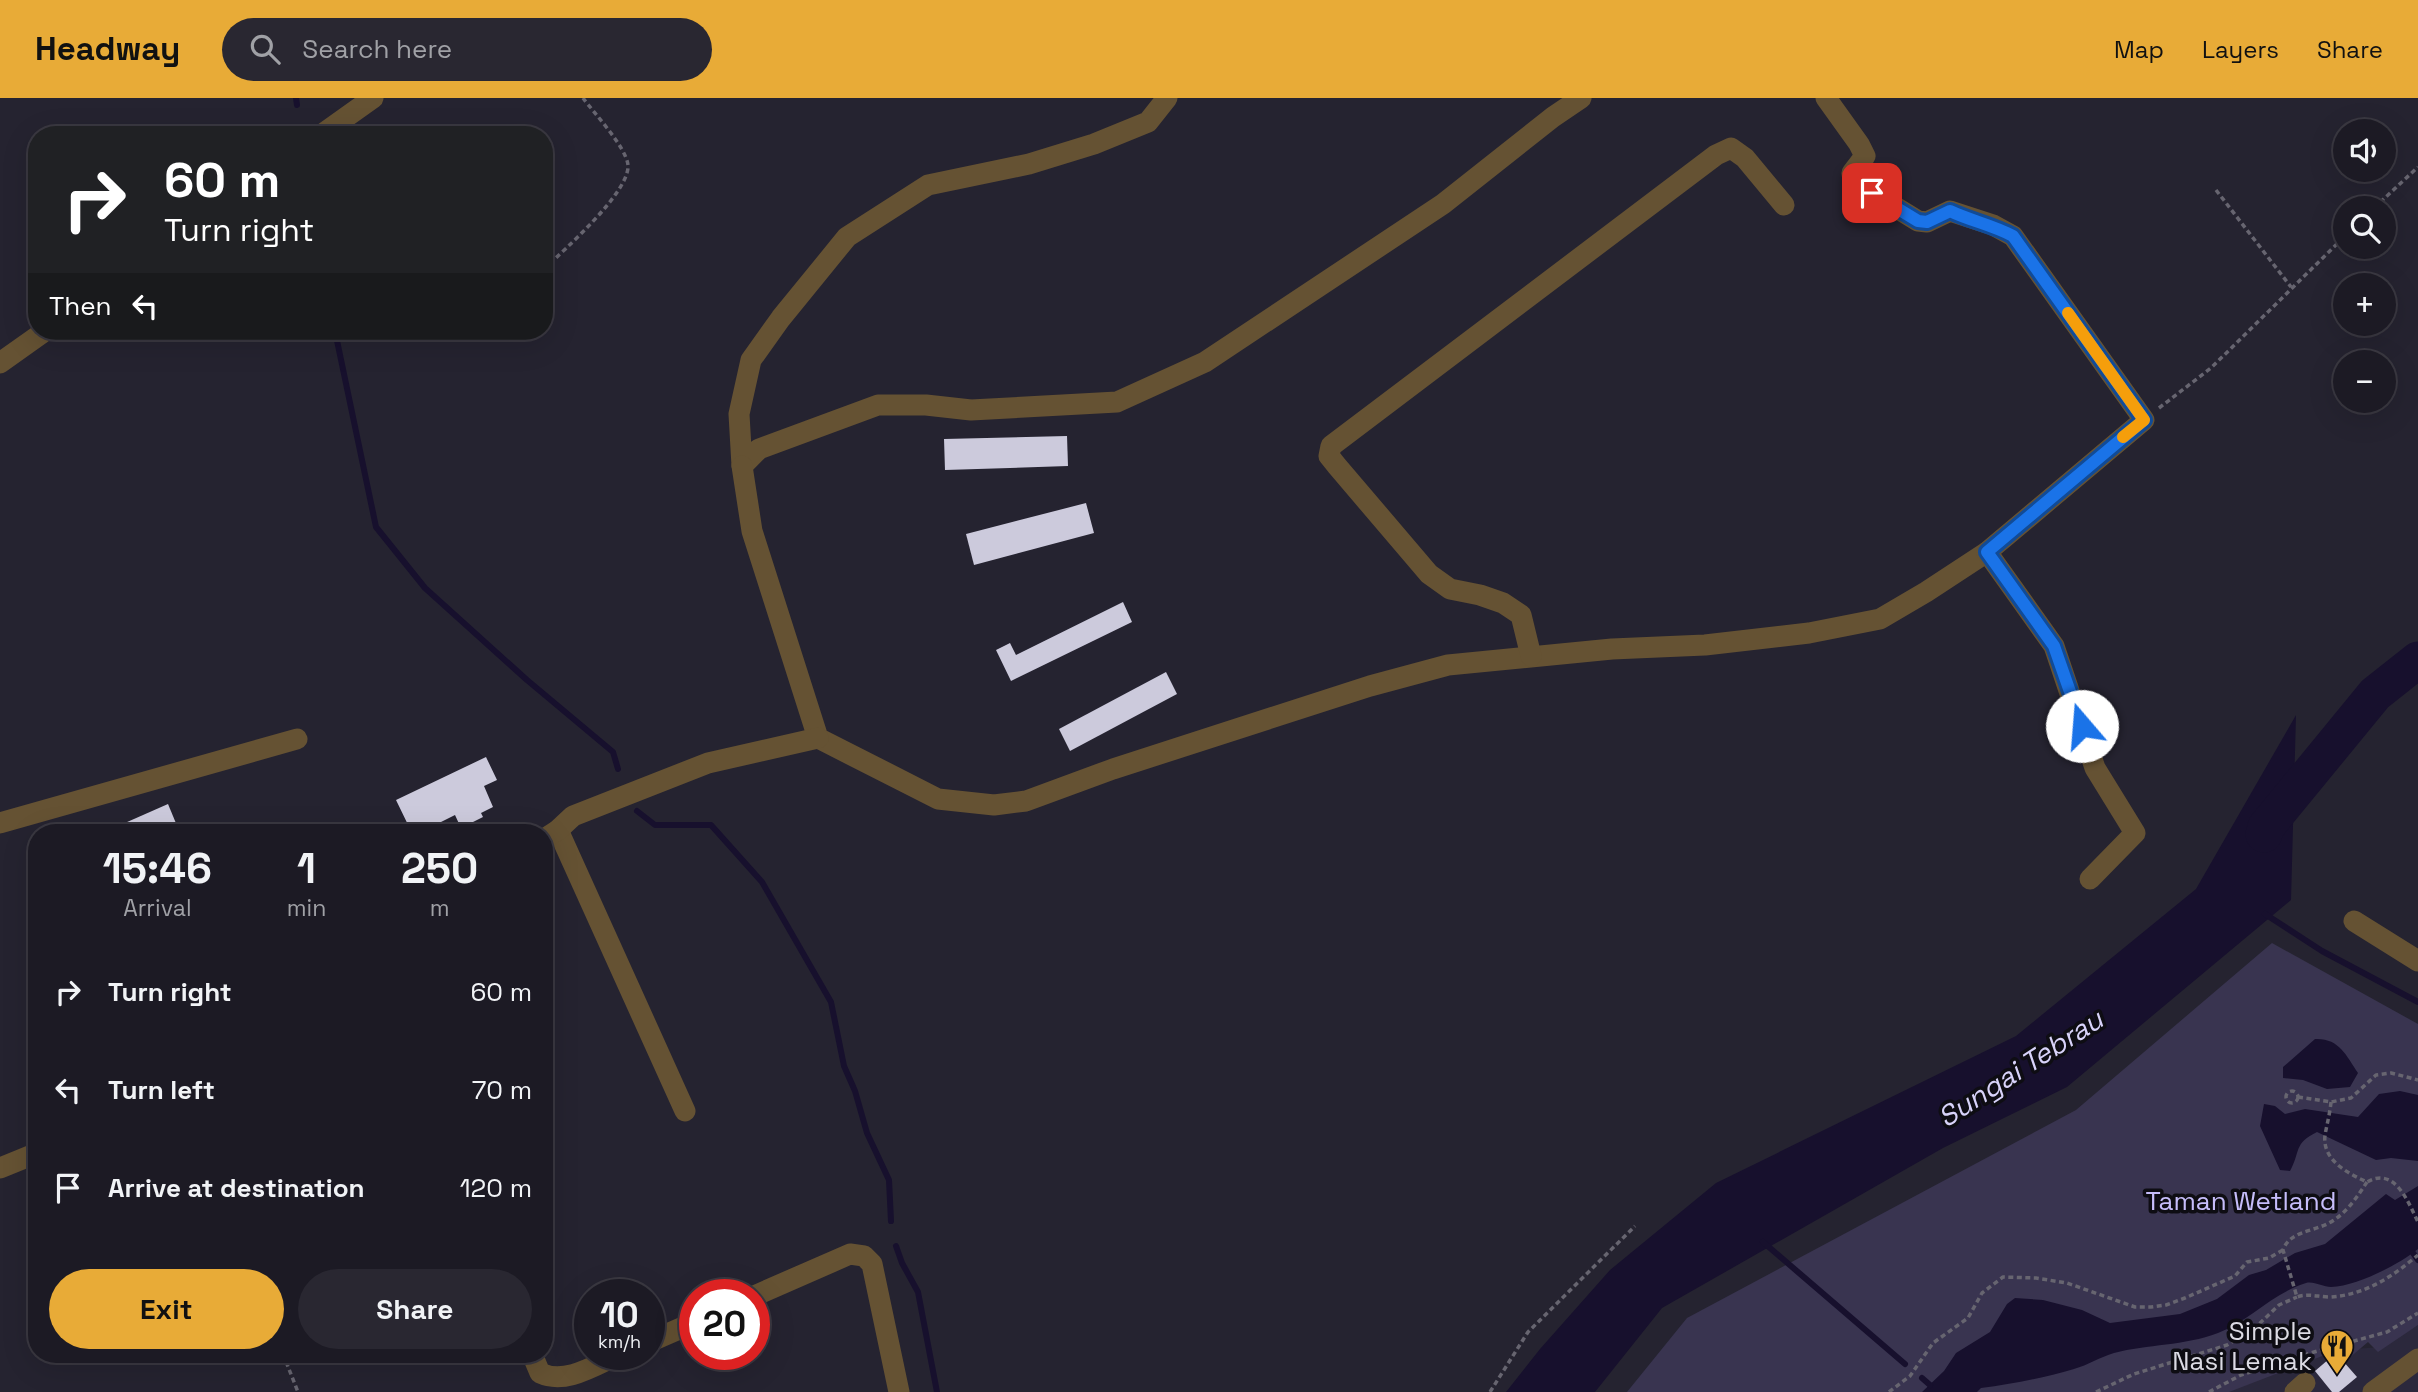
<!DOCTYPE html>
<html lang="en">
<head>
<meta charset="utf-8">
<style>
	:root { --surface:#1c1a24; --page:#292731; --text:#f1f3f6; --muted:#a0a1a6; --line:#3a3841; --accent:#e8ab37 }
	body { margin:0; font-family:"Space Grotesk",sans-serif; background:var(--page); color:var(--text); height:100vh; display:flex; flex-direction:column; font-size:26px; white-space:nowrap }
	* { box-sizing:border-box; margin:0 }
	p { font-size:23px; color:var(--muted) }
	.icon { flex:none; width:38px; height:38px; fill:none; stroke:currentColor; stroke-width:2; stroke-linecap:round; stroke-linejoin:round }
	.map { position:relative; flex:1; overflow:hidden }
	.sheet { position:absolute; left:28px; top:726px; width:525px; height:539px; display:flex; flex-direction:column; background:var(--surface); border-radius:28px; box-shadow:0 7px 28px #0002,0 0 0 2px var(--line) }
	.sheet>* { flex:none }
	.banner { position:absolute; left:28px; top:28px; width:525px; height:214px; border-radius:28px; box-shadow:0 7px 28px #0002,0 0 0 2px var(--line); background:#202124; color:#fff; overflow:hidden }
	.tools { position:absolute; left:2333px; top:21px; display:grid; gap:14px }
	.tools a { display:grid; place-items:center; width:63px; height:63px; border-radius:50%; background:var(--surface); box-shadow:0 7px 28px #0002,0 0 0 2px var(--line); font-size:35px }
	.speed { position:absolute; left:574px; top:1181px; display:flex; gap:14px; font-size:35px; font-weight:700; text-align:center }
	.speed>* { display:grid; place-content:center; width:91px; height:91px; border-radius:50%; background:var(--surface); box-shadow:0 7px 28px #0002,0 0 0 2px var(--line); line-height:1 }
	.speed small { font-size:18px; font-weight:400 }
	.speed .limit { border:10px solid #d22; background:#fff; color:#111 }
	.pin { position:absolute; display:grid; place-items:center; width:60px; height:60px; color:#fff; margin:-30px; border-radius:14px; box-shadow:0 4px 10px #0006 }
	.me { position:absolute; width:77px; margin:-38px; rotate:342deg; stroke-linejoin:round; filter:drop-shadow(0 0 5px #0008) }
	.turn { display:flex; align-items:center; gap:24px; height:147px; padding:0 21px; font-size:32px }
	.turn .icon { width:91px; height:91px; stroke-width:2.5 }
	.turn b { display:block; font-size:49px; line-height:60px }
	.then { display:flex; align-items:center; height:66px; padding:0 21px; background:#0003; gap:14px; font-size:26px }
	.eta { display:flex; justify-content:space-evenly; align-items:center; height:119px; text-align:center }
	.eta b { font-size:42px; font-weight:800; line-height:49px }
	.action { display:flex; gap:14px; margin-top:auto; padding:14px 21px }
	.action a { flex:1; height:80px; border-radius:42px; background:var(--accent); color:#111; font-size:28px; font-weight:800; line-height:80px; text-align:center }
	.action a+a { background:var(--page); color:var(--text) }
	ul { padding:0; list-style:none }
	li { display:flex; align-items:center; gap:21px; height:98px; padding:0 21px }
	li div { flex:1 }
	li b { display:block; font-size:26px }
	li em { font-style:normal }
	header { display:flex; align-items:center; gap:42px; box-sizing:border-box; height:98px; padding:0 35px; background:var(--accent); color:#111 }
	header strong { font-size:33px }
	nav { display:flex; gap:38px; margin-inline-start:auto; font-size:24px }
	.search { width:490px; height:63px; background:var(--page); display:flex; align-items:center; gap:18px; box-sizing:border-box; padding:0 24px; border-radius:38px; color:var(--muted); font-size:26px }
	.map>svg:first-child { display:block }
</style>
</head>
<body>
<header>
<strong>Headway</strong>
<div class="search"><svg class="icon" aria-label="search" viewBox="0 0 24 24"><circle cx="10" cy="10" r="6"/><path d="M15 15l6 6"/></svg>Search here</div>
<nav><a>Map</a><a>Layers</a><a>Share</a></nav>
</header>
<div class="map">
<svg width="2418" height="1294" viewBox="0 0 2418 1294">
	<rect width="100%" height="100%" fill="#252330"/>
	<!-- built -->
	<polygon fill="#2b283c" points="2418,1227 2418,1294 2221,1294 2339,1252 2381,1249"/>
	<!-- green -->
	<polygon fill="#393450" points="2272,845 2418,926 2418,1227 2378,1254 2368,1244 2348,1261 2338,1252 2229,1294 1627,1294 1687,1220 2076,1012"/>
	<!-- water -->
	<g fill="#17102d">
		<polygon points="2296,617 2291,802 2067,989 1943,1050 1662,1210 1595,1294 1506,1294 1540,1251 1610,1172 1716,1085 2016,938 2196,791"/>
		<path d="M2315,941C2339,940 2346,957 2358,975L2350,989L2327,991L2303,982L2283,980V969Z"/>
		<path d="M2400,993L2418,997V1063L2391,1060L2376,1062L2317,1034C2293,1046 2301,1053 2290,1073L2280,1072L2260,1028L2264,1006L2275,1008L2285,1016L2305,1011L2358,1019L2379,996Z"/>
		<path d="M2418,1088V1151C2398,1167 2357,1188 2331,1189C2323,1189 2314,1183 2306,1185C2273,1195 2249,1223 2218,1235C2184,1248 2148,1246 2114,1255C2100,1259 2088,1267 2074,1271C2043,1280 2012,1286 1981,1290L1977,1294H1922L1944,1273L1956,1255L1990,1234L2007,1206L2015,1200L2043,1202L2082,1212L2110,1225L2180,1216L2217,1201L2249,1177L2266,1172L2295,1155L2325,1146L2386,1096L2395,1102Z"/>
	</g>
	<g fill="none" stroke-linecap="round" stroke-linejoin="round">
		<!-- stream -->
		<g stroke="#17102d" stroke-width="6">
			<polyline points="296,0 297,7"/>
			<polyline points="335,233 376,429 425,490 527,582 613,654 618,671"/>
			<polyline points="637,713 655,727 711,727 762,784 831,904 844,968 855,993 867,1035 889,1082 891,1123"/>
			<polyline points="2265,816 2322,853 2418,904"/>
			<polyline points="1763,1144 1905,1266"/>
			<polyline points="896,1148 902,1165 918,1194 937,1294"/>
			<polyline points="2413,1155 2418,1162"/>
			<polyline points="1922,1280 1930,1287"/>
		</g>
		<!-- river -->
		<polyline stroke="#17102d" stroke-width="37" points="2264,736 2266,729 2375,596 2418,562"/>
	</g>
	<!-- building -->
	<g fill="#cccadc">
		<polygon points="1067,338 1068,368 945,372 944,341"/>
		<polygon points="1086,405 1094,435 974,467 966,436"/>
		<polygon points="1123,504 1132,524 1011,583 996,552 1010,545 1016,557"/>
		<polygon points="1166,574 1177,596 1070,653 1059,631"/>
		<polygon points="486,659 497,682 484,688 493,709 481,715 483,719 461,730 455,717 439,725 443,735 412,735 396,702"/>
		<polygon points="168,706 180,735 110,735 109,732"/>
		<polygon points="2336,1255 2357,1279 2339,1294 2332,1294 2315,1273"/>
	</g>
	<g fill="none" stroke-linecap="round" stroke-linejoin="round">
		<!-- path -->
		<g stroke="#676570" stroke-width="3.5" stroke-dasharray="5 3.5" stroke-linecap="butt">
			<polyline points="2216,92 2291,189"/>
			<polyline points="2374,110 2418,69"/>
			<path d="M544,171C564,152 630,94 628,67C626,49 594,15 583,0"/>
			<polyline points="2159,310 2211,270 2345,138"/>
			<circle cx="2292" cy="999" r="6"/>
			<polyline points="2298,999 2331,1004 2351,1000 2376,977 2391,975 2418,982"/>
			<path d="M2331,1004C2330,1015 2327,1026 2325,1037C2322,1062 2347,1075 2367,1084C2395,1068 2408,1104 2418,1124"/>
			<path d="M2367,1084C2357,1099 2346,1116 2329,1125C2312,1134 2290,1133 2283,1152L2297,1199C2308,1195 2318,1199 2330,1199C2365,1197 2392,1179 2418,1157"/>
			<polyline points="283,1256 298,1294"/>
			<polyline points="1490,1294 1528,1234 1635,1128"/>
			<polyline points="1889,1294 1910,1278 1933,1245 1968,1220 1982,1195 2003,1179 2036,1180 2067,1185 2135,1209 2151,1209 2166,1207 2185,1200 2235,1178 2247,1164 2269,1160 2283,1152"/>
			<polyline points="2096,1294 2134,1276 2227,1247 2258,1227 2279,1207 2297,1199"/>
			<polyline points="2209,1294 2241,1277 2314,1254 2387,1234 2418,1215"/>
		</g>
		<!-- minor -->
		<g stroke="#655233" stroke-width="21">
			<polyline points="1167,0 1148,24 1094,46 1029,66 928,87 847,139 781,220 751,262 739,316 742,368 759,351 878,307 926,307 971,312 1117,304 1205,264 1443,106 1553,19 1581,0"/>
			<polyline points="321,37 373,0"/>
			<polyline points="0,265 45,233"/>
			<polyline points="742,368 752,433 818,640 938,701 994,707 1026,703 1113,671 1370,588 1448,567 1612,551 1705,547 1809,535 1880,521 1926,494 1987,454 2144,322 2013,138 1993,127 1950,113 1927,124 1918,123 1853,83 1852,75 1865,58 1859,46 1826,0"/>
			<polyline points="1987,454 2054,548 2095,670 2135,735 2090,781"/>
			<polyline points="1531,558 1521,517 1503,505 1480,497 1450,491 1429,476 1337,368 1329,358 1331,348 1716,57 1731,50 1745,60 1784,107"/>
			<polyline points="0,725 297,641"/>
			<polyline points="558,732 685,1013"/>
			<polyline points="544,741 558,732 573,718 708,665 818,640"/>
			<polyline points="2354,823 2418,863"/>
			<polyline points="0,1070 37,1055"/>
			<polyline points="754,1198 850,1156 864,1158 872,1166 899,1294"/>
			<polyline points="649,1244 695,1224"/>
			<path d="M532,1256L540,1275C566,1287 595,1267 620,1256"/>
			<polyline points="2295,1294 2305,1285"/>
			<polyline points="2373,1294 2418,1261"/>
		</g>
	</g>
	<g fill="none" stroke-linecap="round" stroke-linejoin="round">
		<defs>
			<path id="route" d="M1872,95L1918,123L1927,124L1950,113C1971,123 1993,127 2013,138L2144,322L1987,454L2054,548L2082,628"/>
		</defs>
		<!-- route casing -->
		<use href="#route" stroke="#114b97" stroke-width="18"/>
		<!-- route -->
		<use href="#route" stroke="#1a73e8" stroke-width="12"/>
		<!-- slow -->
		<polyline stroke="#f59e0b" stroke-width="12" points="2068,215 2144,322 2123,339"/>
	</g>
	<!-- icons -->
	<defs>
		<symbol id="restaurant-pin" viewBox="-11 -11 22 30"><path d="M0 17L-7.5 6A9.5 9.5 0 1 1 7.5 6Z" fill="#e8ab37" stroke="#0e0d13"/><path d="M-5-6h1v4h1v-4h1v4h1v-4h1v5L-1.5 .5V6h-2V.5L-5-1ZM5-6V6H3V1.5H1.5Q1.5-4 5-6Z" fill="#111"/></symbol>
	</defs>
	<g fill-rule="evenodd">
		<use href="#restaurant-pin" x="2318" y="1229" width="38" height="52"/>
	</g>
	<g text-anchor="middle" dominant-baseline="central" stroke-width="7" stroke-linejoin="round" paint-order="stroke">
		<!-- park labels -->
		<g font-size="26" fill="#c6bdfa" stroke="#0e0d13">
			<text x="2241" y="1103">Taman Wetland</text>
		</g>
		<!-- poi labels -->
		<g font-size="26" fill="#dbdae3" stroke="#0e0d13" text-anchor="end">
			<text x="2312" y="1233">Simple<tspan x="2312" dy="30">Nasi Lemak</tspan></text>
		</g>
		<!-- water labels -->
		<g font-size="28" font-style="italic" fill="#d8d3f9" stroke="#0e0d13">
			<text transform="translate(2020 970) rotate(-33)">Sungai Tebrau</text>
		</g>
	</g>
</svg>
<div class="tools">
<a><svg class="icon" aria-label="sound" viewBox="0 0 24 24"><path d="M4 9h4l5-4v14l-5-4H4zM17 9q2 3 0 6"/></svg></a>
<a><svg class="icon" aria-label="search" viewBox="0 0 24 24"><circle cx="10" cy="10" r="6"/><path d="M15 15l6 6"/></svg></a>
<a>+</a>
<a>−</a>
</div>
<div class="speed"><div>10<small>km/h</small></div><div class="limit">20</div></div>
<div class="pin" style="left:1872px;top:95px;background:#d93025"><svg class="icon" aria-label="arrive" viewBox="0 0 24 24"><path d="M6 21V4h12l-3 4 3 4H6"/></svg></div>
<svg class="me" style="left:2082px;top:628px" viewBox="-20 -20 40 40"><circle r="19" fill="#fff"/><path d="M0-13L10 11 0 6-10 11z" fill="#1a73e8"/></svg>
<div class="banner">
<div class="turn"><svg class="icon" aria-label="right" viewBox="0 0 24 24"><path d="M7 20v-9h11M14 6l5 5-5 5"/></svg><div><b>60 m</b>Turn right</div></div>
<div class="then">Then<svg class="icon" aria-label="left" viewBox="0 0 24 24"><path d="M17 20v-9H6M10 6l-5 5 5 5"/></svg></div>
</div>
<section class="sheet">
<div class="eta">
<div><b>15:46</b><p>Arrival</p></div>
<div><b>1</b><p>min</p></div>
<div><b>250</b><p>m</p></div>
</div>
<ul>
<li><svg class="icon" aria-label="right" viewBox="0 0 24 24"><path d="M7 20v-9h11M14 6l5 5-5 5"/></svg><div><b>Turn right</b></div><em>60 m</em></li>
<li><svg class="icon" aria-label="left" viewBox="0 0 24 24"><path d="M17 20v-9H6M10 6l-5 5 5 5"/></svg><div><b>Turn left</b></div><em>70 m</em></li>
<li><svg class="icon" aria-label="arrive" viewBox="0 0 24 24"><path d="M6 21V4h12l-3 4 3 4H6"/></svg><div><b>Arrive at destination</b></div><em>120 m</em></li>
</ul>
<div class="action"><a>Exit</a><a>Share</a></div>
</section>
</div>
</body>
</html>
